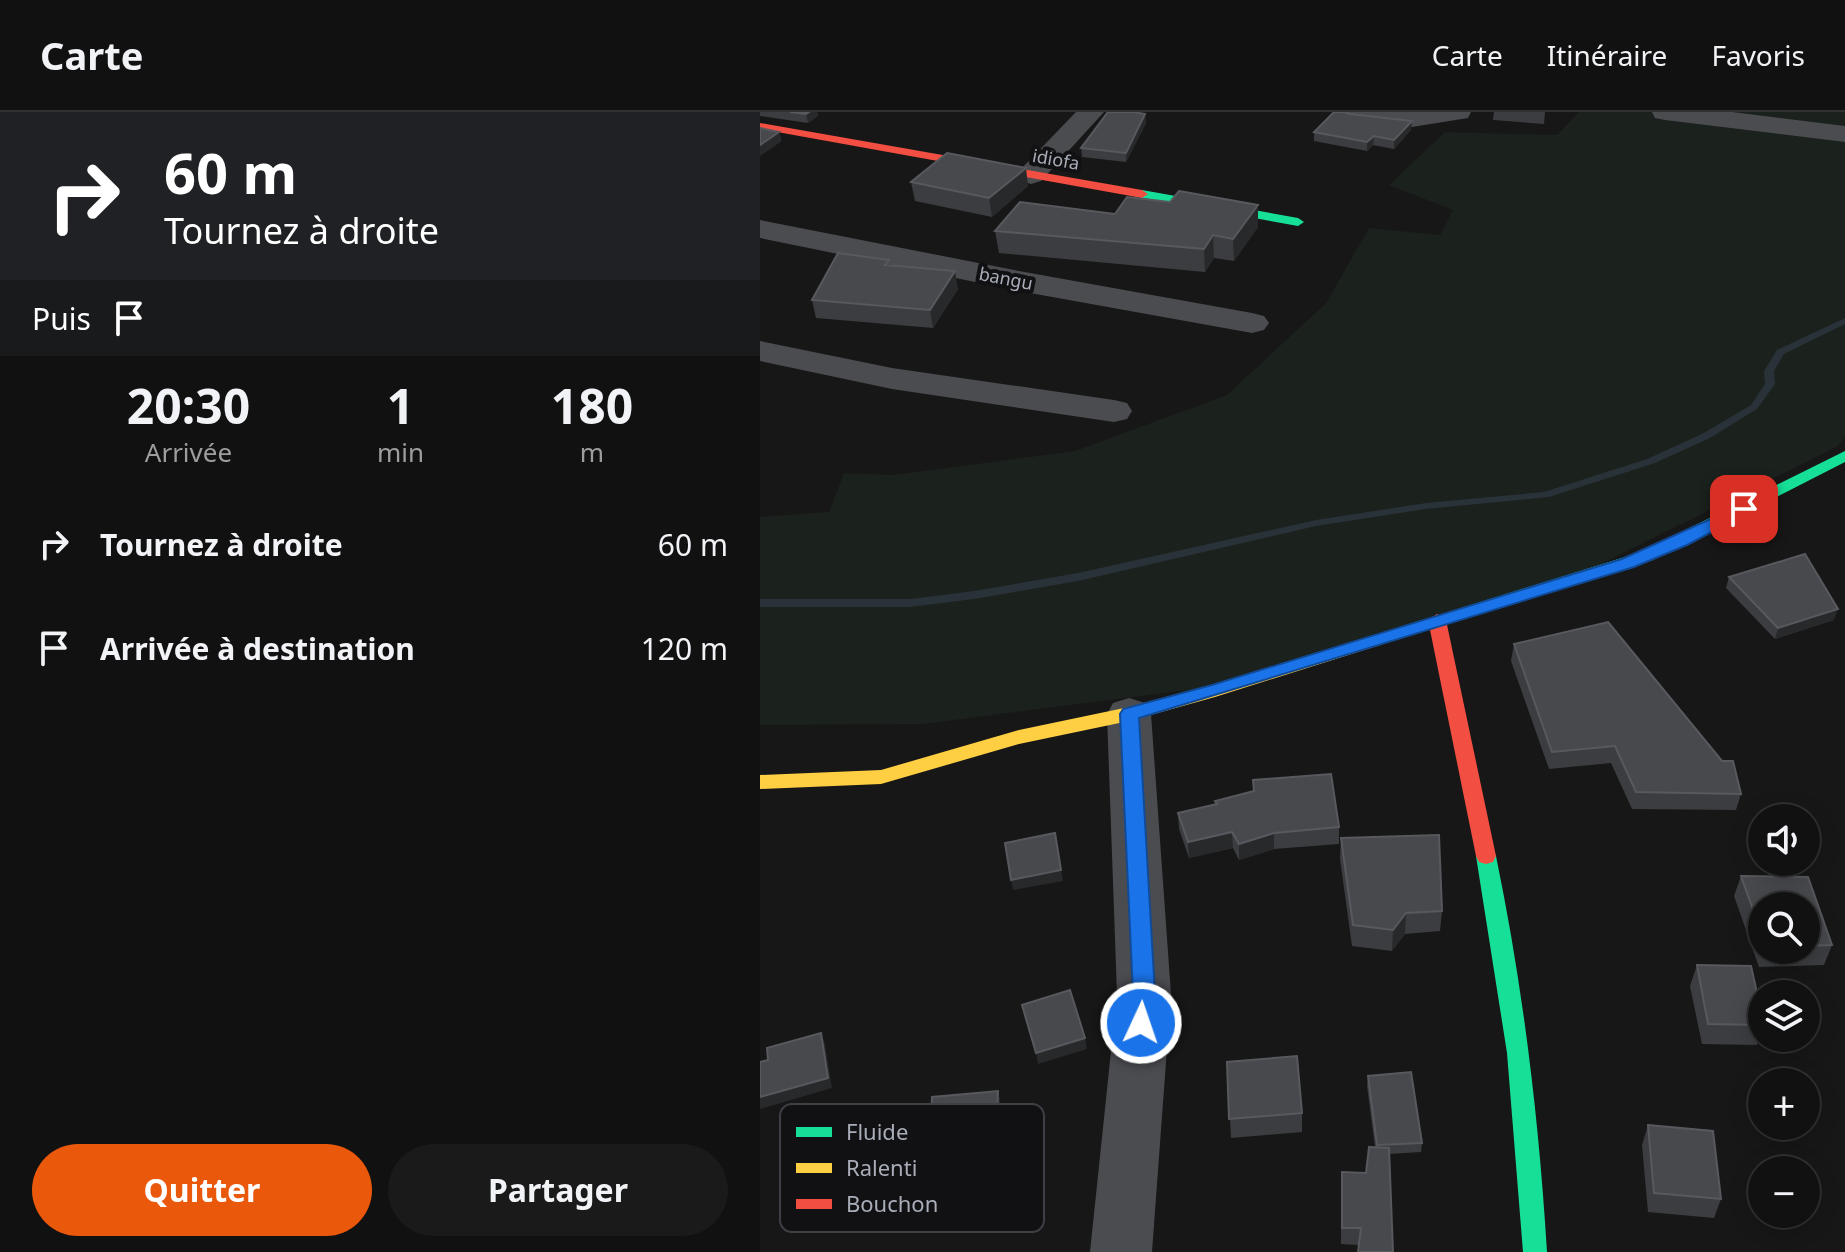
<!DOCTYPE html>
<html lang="fr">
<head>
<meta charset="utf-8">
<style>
	:root { --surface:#111; --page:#1a1a1a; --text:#f1f3f6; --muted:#9c9d9f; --line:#303131; --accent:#ea580c }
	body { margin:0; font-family:"Noto Sans",sans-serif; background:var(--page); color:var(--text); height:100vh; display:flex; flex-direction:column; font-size:30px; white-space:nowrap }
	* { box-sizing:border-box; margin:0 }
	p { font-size:26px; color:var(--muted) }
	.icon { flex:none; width:44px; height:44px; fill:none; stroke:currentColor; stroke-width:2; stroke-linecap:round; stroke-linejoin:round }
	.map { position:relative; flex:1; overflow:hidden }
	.side { display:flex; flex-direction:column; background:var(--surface); width:760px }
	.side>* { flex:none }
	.banner { background:#202124; color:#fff; overflow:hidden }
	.buttons { position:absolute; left:988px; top:692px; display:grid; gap:16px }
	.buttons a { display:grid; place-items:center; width:72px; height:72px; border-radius:50%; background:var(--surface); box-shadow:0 4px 20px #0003,0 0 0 2px var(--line); font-size:40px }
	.pin { position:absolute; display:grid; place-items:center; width:68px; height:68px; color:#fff; margin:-34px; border-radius:16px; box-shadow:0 4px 12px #0006 }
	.me { position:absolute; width:88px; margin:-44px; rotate:3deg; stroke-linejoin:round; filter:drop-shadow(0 0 6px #0008) }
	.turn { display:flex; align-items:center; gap:28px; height:168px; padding:0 32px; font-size:36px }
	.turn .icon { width:104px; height:104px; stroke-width:2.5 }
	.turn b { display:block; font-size:56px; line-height:68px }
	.then { display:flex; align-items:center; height:76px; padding:0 32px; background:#0003; gap:16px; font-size:30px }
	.eta { display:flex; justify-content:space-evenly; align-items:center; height:136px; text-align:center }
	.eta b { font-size:48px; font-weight:700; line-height:56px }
	.cta { display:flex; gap:16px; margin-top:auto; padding:16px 32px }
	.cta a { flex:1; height:92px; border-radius:48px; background:var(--accent); color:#fff; font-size:32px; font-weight:700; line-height:92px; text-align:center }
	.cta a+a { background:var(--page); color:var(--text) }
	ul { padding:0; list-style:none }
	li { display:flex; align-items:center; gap:24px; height:104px; padding:0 32px }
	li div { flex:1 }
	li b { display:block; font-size:30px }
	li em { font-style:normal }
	header { display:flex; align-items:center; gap:48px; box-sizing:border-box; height:112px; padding:0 40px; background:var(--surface); border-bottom:2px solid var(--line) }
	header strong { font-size:38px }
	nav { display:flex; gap:44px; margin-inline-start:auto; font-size:28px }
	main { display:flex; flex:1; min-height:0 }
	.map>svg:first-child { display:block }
</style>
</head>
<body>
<header>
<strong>Carte</strong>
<nav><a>Carte</a><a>Itinéraire</a><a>Favoris</a></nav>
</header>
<main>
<section class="side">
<div class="banner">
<div class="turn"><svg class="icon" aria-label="right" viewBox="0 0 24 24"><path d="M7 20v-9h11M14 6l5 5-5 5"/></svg><div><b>60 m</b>Tournez à droite</div></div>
<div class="then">Puis<svg class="icon" aria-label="arrive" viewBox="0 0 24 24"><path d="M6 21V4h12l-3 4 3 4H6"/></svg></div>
</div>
<div class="eta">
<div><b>20:30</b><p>Arrivée</p></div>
<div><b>1</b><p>min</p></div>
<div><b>180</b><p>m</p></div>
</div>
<ul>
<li><svg class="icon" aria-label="right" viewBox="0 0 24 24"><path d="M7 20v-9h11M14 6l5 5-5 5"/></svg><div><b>Tournez à droite</b></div><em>60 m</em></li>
<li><svg class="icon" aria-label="arrive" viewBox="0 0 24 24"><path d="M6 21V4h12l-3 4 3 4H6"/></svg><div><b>Arrivée à destination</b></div><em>120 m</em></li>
</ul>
<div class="cta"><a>Quitter</a><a>Partager</a></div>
</section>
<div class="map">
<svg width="1085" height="1140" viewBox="0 0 1085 1140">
	<rect width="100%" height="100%" fill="#171717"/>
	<!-- green -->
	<polygon fill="#1b211c" points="819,0 1085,0 1085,325 1078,334 837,454 435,577 163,612 0,613 0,405 69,400 84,361 134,363 315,339 467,283 566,191 609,116 680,123 693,98 629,73 685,20 797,23"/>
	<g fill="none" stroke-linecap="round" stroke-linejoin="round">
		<!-- stream -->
		<polygon fill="#2a3239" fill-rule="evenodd" points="1085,206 1085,212 1024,242 1014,259 1015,272 997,297 950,326 895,351 789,385 666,397 556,414 318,469 214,487 150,495 0,495 0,487 150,487 214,479 318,461 556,408 666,391 784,380 887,347 942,322 991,293 1005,272 1004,259 1017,238"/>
		<!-- street -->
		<g fill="#4b4c50" fill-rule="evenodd">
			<polygon points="316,0 344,0 281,69 271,72 261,69 257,63 261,57"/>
			<polygon points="577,0 711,0 708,6 652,15 590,8 580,6"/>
			<polygon points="892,0 972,0 1085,14 1085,30 905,8 895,6"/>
			<polygon points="0,108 259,159 492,201 504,204 509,211 504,218 492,221 259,179 0,126"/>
			<polygon points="0,229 132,256 354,288 367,291 372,299 367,307 354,310 132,277 0,249"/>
			<polygon points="369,586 385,591 391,602 411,882 392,1140 330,1140 357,882 347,602 353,591"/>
		</g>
		<!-- fast -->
		<g fill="#16e098" fill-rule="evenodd">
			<polygon points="382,78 538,106 544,110 538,114 378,85 376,82"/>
			<polygon points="1085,339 1085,350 893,448 620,533 614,535 605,529 608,525 881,440"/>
			<path d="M726,736L733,738L736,744C763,875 779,1007 787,1140H763L747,941L716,744L719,738Z"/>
		</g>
		<!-- slow -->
		<polygon fill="#ffcf43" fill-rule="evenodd" points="614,523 623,529 620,533 455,585 369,609 259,632 121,672 0,677 0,663 121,658 259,618 369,595 452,573"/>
		<!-- jam -->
		<g fill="#f24e42" fill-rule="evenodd">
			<polygon points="0,11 382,78 388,82 382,86 0,17"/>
			<polygon points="677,502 686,508 736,744 733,750 726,752 719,750 716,744 668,508"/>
		</g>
	</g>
	<!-- wall -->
	<g fill="#3c3d40" fill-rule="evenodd">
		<polygon points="0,0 57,0 58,4 48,11 0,4"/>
		<polygon points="734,0 785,0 784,12 733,8"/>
		<polygon points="385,2 386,11 366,50 322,45 321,36"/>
		<polygon points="651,18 634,37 613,33 607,39 554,29 554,20"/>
		<polygon points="151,70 268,74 232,105 155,89"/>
		<polygon points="498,115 474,149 454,146 445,160 239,141 235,119"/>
		<polygon points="130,154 198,177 173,216 56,206 52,188"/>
		<polygon points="969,465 1074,508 1015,527 966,476"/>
		<polygon points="754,532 981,682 976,698 872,697 851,651 789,657 751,549"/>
		<polygon points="493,668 579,715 579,732 514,737 479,748 473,736 429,746 419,717 418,701 455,693 455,689 493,679"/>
		<polygon points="581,726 682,799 680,819 645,822 632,839 592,834 580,747"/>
		<path d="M981,764L1048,765L1072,833L1064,853L999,855L974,784ZM1002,794H1046V838H1002Z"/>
		<polygon points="937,853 1002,903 1002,919 997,933 942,932 930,874"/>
		<polygon points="467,950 542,1001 542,1020 471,1026"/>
		<polygon points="608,964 662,1031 661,1040 629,1042 599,1133 581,1132 581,1077 606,1061 615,1035 607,974"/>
		<polygon points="238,979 240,989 239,1033 173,1040 170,1030"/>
		<polygon points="888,1013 961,1087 954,1106 888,1100 882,1033"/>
	</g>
	<!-- shaded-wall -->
	<g fill="#28292a">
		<polygon points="49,0 57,0 58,4 48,11 46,2"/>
		<polygon points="385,2 386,11 366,50 366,41"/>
		<polygon points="652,9 651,18 634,37 634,28"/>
		<polygon points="19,20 22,29 0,44 0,33"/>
		<polygon points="614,24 613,33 607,39 607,30"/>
		<polygon points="266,56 268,74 232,105 229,86"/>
		<polygon points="498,93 498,115 474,149 473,127"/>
		<polygon points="453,123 454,146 445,160 444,137"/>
		<polygon points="195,159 198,177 173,216 170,198"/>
		<polygon points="1078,497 1074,508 1015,527 1018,516"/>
		<polygon points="472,720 473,736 429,746 428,730"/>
		<polygon points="514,721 514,737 479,748 479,732"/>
		<polygon points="301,758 303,769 253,778 251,768"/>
		<polygon points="646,801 645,822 632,839 633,818"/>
		<polygon points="61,921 65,932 72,976 0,997 0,985"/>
		<polygon points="325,926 327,937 278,952 276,941"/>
		<polygon points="238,979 240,989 239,1033 236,1023"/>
	</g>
	<!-- building -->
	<g fill="#48494d" stroke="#57595e" stroke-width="2">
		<polygon points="30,0 49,0 46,2"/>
		<polygon points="348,0 373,0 385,2 366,41 321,36"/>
		<polygon points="574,0 584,0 590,2 652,9 634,28 614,24 607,30 554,20"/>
		<polygon points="0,16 19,20 0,33"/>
		<polygon points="187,41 266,56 229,86 151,70"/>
		<polygon points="419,79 498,93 473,127 453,123 444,137 235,119 260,90 355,102 367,85 410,90"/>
		<polygon points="78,141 129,148 125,153 195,159 170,198 52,188"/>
		<polygon points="1045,442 1078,497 1018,516 969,465"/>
		<polygon points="848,510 962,649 973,649 981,682 876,680 855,634 792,640 754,532"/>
		<polygon points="571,662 579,715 514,721 479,732 472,720 428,730 418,701 457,692 455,689 494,679 493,668"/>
		<polygon points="295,721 301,758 251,768 245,731"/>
		<polygon points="679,723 682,799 646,801 633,818 593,813 581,726"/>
		<polygon points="981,764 1048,765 1072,833 1046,834 1046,794 1002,794 1002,823"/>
		<polygon points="937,853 991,854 1002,903 1002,913 948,912"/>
		<polygon points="310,878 325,926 276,941 262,893"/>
		<polygon points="61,921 68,966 0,985 0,950 8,948 7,936"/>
		<polygon points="537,944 542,1001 469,1007 467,950"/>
		<polygon points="651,960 662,1031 617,1033 608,964"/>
		<polygon points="238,979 236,1023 170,1030 172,985"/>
		<polygon points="888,1013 953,1019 961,1087 894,1081"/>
		<polygon points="609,1035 629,1036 633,1140 598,1140 601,1116 582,1116 582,1060 606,1061"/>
	</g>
	<!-- route -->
	<polygon fill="#1a73e8" stroke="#114b97" stroke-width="2" points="984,392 992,397 990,400 927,433 874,455 379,606 395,882 389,918 381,921 373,918 370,911 373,882 360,602 363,597 452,573 862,447"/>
	<g text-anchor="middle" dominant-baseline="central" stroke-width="8" stroke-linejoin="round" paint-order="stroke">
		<!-- far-street labels -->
		<g font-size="18" fill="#a8adb8" stroke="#111113">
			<text transform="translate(296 47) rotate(10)">idiofa</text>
			<text transform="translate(246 166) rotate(11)">bangu</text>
		</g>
	</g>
	<!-- legend -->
	<rect x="20" y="992" width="264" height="128" rx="12" fill="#111113" stroke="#3e4045" stroke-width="2"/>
	<rect x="36" y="1015" width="36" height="10" fill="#16e098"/>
	<rect x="36" y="1051" width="36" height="10" fill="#ffcf43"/>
	<rect x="36" y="1087" width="36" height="10" fill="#f24e42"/>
	<g font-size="22" fill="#a8adb8">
		<text x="86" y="1028">Fluide</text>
		<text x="86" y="1064">Ralenti</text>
		<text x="86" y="1100">Bouchon</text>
	</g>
</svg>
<div class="buttons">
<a><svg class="icon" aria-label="sound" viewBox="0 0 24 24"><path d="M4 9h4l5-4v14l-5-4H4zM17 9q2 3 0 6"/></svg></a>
<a><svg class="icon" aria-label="search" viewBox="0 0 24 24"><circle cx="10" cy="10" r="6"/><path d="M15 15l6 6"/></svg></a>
<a><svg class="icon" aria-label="layers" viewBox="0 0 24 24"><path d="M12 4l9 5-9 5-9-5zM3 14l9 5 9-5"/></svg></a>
<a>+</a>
<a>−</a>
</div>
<div class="pin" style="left:984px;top:397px;background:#d93025"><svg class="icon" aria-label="arrive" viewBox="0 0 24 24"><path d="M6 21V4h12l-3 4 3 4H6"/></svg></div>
<svg class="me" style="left:381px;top:911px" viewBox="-20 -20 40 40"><circle r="17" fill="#1a73e8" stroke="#fff" stroke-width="3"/><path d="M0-11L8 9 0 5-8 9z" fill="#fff"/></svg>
</div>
</main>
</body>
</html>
